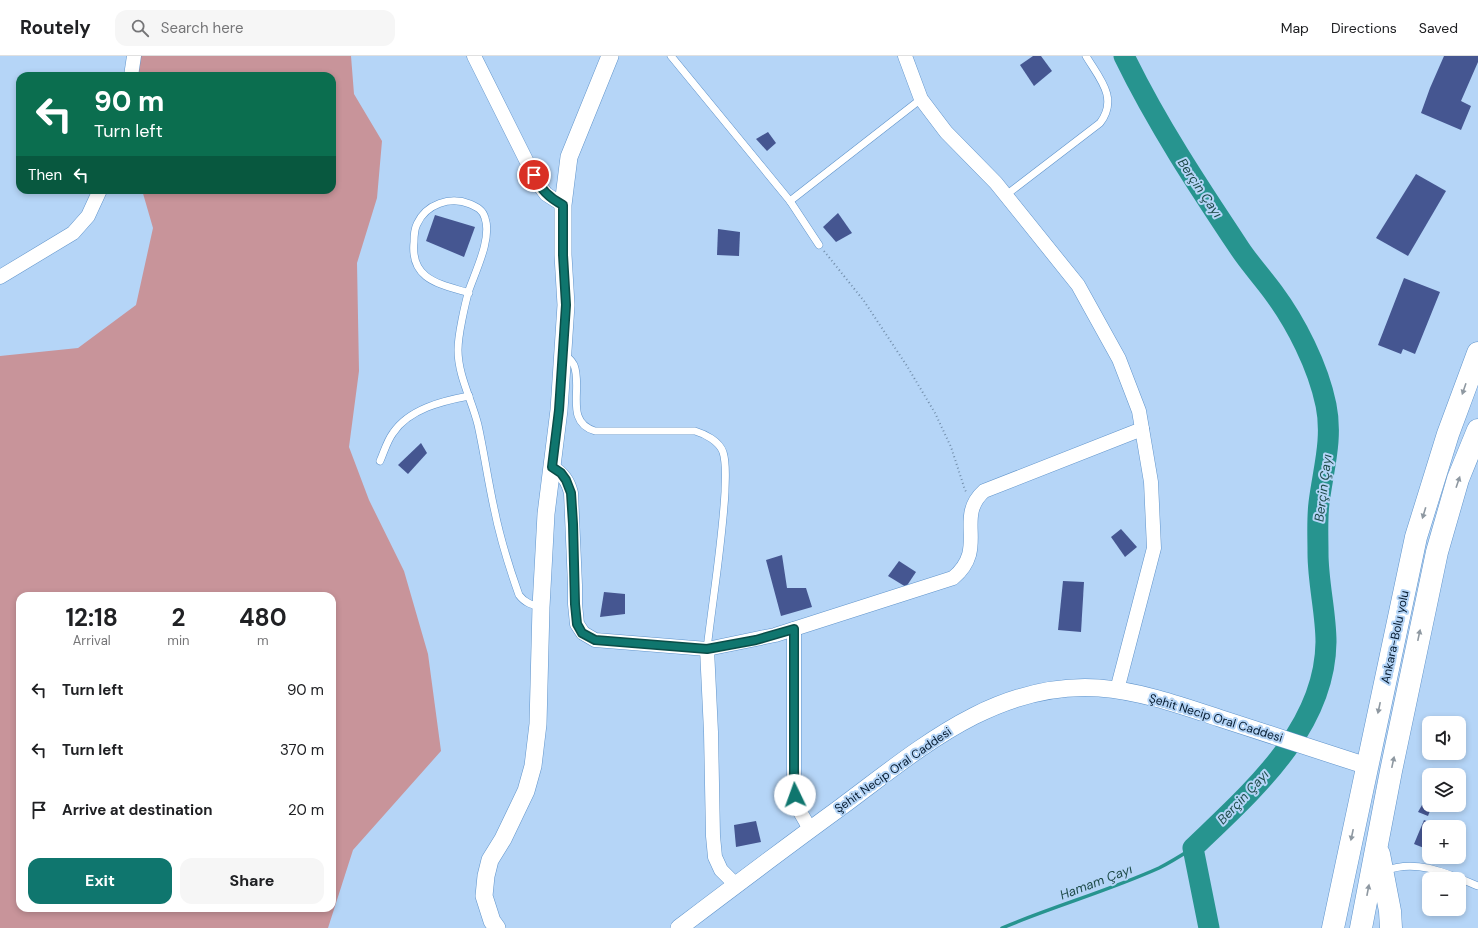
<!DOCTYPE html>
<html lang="en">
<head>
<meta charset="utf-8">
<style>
	:root { --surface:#fff; --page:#f6f6f6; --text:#202124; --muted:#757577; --line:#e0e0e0; --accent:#0f766e }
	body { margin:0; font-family:"DM Sans",sans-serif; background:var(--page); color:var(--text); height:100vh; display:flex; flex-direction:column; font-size:15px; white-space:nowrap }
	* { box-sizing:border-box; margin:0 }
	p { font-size:13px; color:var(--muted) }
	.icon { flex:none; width:22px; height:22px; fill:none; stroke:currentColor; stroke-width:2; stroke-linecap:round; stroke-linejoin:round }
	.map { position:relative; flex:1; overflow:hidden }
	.details { position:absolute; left:16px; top:536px; width:320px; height:320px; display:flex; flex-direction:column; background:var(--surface); border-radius:12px; box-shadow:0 2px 6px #0003 }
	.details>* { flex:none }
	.guide { position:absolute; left:16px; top:16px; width:320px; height:122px; border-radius:12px; box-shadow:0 2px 6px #0003; background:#0b6e4f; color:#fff; overflow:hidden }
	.controls { position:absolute; left:1422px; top:660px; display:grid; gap:8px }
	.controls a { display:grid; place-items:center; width:44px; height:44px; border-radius:8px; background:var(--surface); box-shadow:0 2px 6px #0003; font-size:20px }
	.pin { position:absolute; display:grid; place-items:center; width:34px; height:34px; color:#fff; margin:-17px; border:2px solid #fff; border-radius:50%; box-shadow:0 1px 4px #0007 }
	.me { position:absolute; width:44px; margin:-22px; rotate:357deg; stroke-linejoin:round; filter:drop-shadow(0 0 3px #0008) }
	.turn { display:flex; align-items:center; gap:14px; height:84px; padding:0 12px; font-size:18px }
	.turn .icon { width:52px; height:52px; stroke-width:2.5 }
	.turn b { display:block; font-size:28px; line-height:34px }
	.then { display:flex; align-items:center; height:38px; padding:0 12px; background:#0003; gap:8px; font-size:15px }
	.eta { display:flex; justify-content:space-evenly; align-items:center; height:68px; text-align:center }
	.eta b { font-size:24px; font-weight:700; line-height:28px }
	.action { display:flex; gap:8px; margin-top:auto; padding:8px 12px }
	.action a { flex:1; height:46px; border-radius:12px; background:var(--accent); color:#fff; font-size:16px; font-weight:700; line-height:46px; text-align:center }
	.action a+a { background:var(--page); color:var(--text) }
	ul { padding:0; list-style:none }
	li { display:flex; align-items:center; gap:12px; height:60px; padding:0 12px }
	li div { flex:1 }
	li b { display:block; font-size:15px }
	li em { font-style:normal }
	header { display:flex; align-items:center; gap:24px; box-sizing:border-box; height:56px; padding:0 20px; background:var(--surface); border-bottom:1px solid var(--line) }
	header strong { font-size:19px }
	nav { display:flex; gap:22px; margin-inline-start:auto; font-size:14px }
	.search { width:280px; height:36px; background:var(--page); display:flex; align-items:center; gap:10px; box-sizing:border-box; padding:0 14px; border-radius:12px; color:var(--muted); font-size:15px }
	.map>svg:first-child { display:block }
</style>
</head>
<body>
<header>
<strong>Routely</strong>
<div class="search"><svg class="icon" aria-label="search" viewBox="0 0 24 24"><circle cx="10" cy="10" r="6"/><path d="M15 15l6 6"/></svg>Search here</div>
<nav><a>Map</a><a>Directions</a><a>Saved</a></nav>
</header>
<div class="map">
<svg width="1478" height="872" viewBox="0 0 1478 872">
	<rect width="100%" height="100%" fill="#b5d5f7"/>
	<!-- green -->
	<path fill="#c8949a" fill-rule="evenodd" d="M138,0H351L354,38L382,85L377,142L357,207L359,315L349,391L369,444L404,515L428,598L441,695L353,794L328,872H0V300L78,292L136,249L153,172L142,134H332V20H137ZM20,540H332V852H20Z"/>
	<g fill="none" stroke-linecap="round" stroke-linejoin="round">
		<!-- stream -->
		<path stroke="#27948f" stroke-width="3.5" d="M1002,872C1054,850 1108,835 1159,812C1171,806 1182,799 1193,792"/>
		<!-- river -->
		<path stroke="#27948f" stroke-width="21" d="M1124,0C1157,68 1198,130 1240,193C1250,208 1262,221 1273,236C1296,267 1318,310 1326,349C1333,383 1323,414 1319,447C1317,463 1318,480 1318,497C1318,527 1326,557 1326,586C1325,673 1251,736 1193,792L1209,872"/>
	</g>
	<!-- building -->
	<g fill="#455691">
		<polygon points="1033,0 1041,0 1052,15 1034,30 1020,9"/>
		<polygon points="1444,0 1478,0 1478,6 1461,45 1471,50 1461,74 1421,57 1430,32"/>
		<polygon points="768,76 776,87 767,95 756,83"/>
		<polygon points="1416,118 1446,135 1408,200 1376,182"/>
		<polygon points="838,157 852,177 836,186 823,171"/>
		<polygon points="435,159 475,171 464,201 426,185"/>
		<polygon points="718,173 740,176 739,200 717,199"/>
		<polygon points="1404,222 1440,236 1415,298 1403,293 1401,298 1378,289"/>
		<polygon points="421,387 427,397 408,418 398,409"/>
		<polygon points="1121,473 1137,491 1125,501 1111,481"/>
		<polygon points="782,499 787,532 806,532 812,551 781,560 766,504"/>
		<polygon points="899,505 916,516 906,531 888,520"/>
		<polygon points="1063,525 1084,526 1081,576 1058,574"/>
		<polygon points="604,536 625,538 625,558 600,561"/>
		<polygon points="1422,749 1431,752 1428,760 1418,756"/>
		<polygon points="1424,764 1441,771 1429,771 1429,794 1414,788"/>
		<polygon points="756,765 761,786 736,791 734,769"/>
	</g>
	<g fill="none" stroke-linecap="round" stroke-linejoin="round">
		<defs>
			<g id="service">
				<polyline points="671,0 790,145 819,189"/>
				<path d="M1006,139L1100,67C1119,42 1099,22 1086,0"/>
				<polyline points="790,145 921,43"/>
				<path d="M469,237C440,228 410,224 414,186C414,180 414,174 417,168C426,148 450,140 470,148C477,151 483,154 485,162C492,182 476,214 469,234C465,248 458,279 458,294C458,320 472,344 478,369C484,396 488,425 494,452C500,482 509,511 519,539C525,547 532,549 541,551"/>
				<path d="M563,300C569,301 571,304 574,309C583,332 564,366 595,375H695C705,378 719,385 723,396C727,409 725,423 725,436C722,488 713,541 707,593"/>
				<path d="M380,405C384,396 387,385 393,377C409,353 442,345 469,340"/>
				<path d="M1385,815C1416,802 1449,818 1478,830"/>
			</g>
			<g id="minor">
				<polyline points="474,0 537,126 546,138 563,149"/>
				<polyline points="905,0 921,43 946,76 996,127 1078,229 1119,303 1139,355 1151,426 1154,492 1117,634"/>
				<polyline points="131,20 134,0"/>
				<polyline points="0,221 73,177 88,160 100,134"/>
				<path d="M552,411C563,418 568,425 571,437L575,529V548L577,568L583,577L595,584L707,593L775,579L953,522C989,492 954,462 984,435L1142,373"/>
				<polyline points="794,573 794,730 799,754 810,773"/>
				<polyline points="707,593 711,676 713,780 715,801 721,814 736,829"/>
			</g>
			<g id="tertiary">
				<polyline points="497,872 492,865 484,840 486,820 490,804 503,783 526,735 533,710 538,668 541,551 546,458 559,354 566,249 563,199 563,149 569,101 610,0"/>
				<path d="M679,872C733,831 786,791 841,751C918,694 995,625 1099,632C1140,635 1180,649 1219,662C1268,678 1318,694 1367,710"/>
			</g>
			<g id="trunk">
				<polyline points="1379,798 1390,855 1391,872"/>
				<polyline points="1333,872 1416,481 1448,378 1478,297"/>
				<polyline points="1361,872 1391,715 1437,496 1458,423 1478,374"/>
			</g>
		</defs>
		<!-- service casing -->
		<use href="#service" stroke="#6094cb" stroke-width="8"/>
		<!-- minor casing -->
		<use href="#minor" stroke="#6094cb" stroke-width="15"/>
		<!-- tertiary casing -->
		<use href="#tertiary" stroke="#6094cb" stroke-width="18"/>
		<!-- trunk casing -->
		<use href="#trunk" stroke="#6094cb" stroke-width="23"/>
		<!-- path -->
		<polyline stroke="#738fac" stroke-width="2" stroke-dasharray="1 3" stroke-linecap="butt" points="824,195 864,245 907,310 935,357 951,391 965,434 967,437"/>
		<!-- service -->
		<use href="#service" stroke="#fff" stroke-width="7"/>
		<!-- minor -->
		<use href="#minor" stroke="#fff" stroke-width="14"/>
		<!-- tertiary -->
		<use href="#tertiary" stroke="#fff" stroke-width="17"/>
		<!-- trunk -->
		<use href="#trunk" stroke="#fff" stroke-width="22"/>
	</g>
	<!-- one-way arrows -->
	<defs><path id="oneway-solid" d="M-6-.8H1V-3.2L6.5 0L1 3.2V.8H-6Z"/></defs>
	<g fill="#8e98a1">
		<use href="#oneway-solid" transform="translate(1464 333) rotate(109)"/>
		<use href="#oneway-solid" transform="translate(1458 426) rotate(-71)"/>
		<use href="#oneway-solid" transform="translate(1424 457) rotate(107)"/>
		<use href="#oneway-solid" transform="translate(1419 579) rotate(-78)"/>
		<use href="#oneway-solid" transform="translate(1379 652) rotate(102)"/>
		<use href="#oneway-solid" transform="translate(1393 706) rotate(-78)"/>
		<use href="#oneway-solid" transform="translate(1352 779) rotate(102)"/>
		<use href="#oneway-solid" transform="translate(1368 834) rotate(-79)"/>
	</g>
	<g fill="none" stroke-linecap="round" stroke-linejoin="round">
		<defs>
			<path id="route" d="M534,119C540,133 549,142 563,149V199L566,249L559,354L552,411L561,417L566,424L571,437L573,468L575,548L577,568L582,577L595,584L707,593L756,584L794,573V730L795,739"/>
		</defs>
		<!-- route casing -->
		<use href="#route" stroke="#0a4d48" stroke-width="10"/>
		<!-- route -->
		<use href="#route" stroke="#0f766e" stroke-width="7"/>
	</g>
	<g text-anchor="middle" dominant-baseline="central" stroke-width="4" stroke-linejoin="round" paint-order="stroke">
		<!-- street labels -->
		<g font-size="12" fill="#051a2f" stroke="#b5d5f7">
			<text transform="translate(1395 581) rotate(-78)">Ankara-Bolu yolu</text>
			<text transform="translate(1216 662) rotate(17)">Şehit Necip Oral Caddesi</text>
			<text transform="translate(893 714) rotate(-35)">Şehit Necip Oral Caddesi</text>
		</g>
		<!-- water labels -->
		<g font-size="13" font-style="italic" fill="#1e4b49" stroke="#b5d5f7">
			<text transform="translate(1200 132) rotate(56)">Berçin Çayı</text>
			<text transform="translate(1323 432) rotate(-83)">Berçin Çayı</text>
			<text transform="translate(1243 741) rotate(-47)">Berçin Çayı</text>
			<text transform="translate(1096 826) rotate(-21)">Hamam Çayı</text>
		</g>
	</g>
</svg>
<div class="controls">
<a><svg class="icon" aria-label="sound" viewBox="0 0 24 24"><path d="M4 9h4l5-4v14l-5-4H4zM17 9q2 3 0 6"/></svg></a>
<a><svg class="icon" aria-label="layers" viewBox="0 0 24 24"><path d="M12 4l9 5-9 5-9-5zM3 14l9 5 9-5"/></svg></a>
<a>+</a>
<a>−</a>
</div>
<div class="pin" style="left:534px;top:119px;background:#d93025"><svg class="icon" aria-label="arrive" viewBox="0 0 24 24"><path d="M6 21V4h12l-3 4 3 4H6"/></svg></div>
<svg class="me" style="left:795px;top:739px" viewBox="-20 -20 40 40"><circle r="19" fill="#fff"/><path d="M0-13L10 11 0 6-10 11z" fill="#0f766e"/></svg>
<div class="guide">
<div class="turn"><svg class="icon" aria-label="left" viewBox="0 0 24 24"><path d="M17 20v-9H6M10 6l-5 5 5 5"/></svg><div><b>90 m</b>Turn left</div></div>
<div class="then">Then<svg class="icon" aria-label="left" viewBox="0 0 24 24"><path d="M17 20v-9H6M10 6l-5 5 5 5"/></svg></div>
</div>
<section class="details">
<div class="eta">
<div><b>12:18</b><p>Arrival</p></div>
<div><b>2</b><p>min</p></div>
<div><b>480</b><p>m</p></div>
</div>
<ul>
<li><svg class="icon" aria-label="left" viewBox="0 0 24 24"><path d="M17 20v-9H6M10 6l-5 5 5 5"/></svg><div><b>Turn left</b></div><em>90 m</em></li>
<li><svg class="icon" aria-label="left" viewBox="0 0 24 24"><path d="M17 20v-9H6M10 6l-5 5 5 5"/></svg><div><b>Turn left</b></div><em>370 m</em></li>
<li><svg class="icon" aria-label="arrive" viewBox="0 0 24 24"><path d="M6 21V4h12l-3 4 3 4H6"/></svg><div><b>Arrive at destination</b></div><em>20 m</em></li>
</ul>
<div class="action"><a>Exit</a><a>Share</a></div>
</section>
</div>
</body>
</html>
